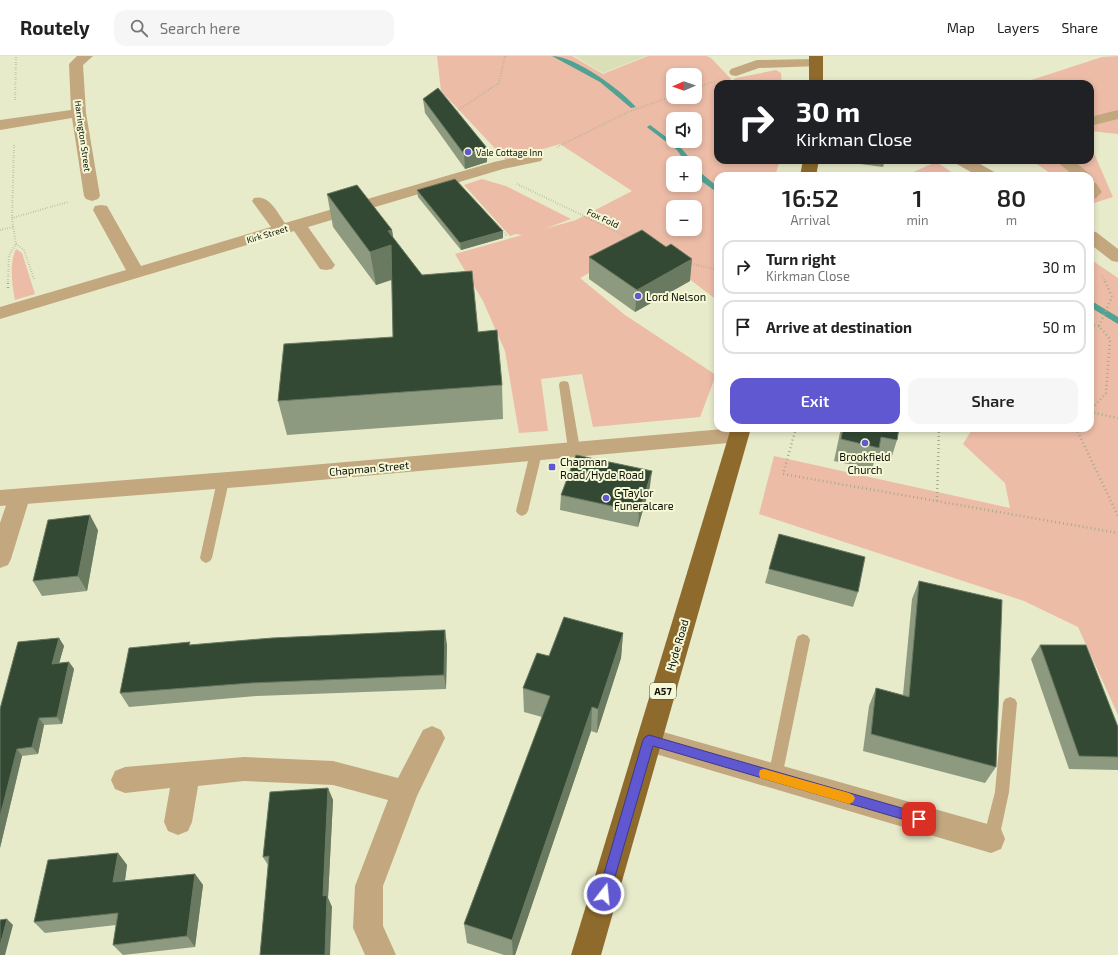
<!DOCTYPE html>
<html lang="en">
<head>
<meta charset="utf-8">
<style>
	:root { --surface:#fff; --page:#f6f6f6; --text:#222; --muted:#767676; --line:#e0e0e0; --accent:#6058d1 }
	body { margin:0; font-family:"Exo 2",sans-serif; background:var(--page); color:var(--text); height:100vh; display:flex; flex-direction:column; font-size:15px; white-space:nowrap }
	* { box-sizing:border-box; margin:0 }
	p { font-size:13px; color:var(--muted) }
	.icon { flex:none; width:22px; height:22px; fill:none; stroke:currentColor; stroke-width:2; stroke-linecap:round; stroke-linejoin:round }
	.map { position:relative; flex:1; overflow:hidden }
	.details { position:absolute; left:714px; top:116px; width:380px; height:260px; display:flex; flex-direction:column; background:var(--surface); border-radius:12px; box-shadow:0 2px 6px #0003 }
	.details>* { flex:none }
	.guide { position:absolute; left:714px; top:24px; width:380px; height:84px; border-radius:12px; box-shadow:0 2px 6px #0003; background:#202124; color:#fff; overflow:hidden }
	.needle { width:26px; rotate:268deg }
	.controls { position:absolute; left:666px; top:12px; display:grid; gap:8px }
	.controls a { display:grid; place-items:center; width:36px; height:36px; border-radius:8px; background:var(--surface); box-shadow:0 2px 6px #0003; font-size:20px }
	.pin { position:absolute; display:grid; place-items:center; width:34px; height:34px; color:#fff; margin:-17px; border-radius:8px; box-shadow:0 2px 6px #0006 }
	.me { position:absolute; width:44px; margin:-22px; rotate:16deg; stroke-linejoin:round; filter:drop-shadow(0 0 3px #0008) }
	.turn { display:flex; align-items:center; gap:14px; height:84px; padding:0 16px; font-size:18px }
	.turn .icon { width:52px; height:52px; stroke-width:2.5 }
	.turn b { display:block; font-size:28px; line-height:34px }
	.eta { display:flex; justify-content:space-evenly; align-items:center; height:68px; text-align:center }
	.eta b { font-size:24px; font-weight:600; line-height:28px }
	.primary-button { display:flex; gap:8px; margin-top:auto; padding:8px 16px }
	.primary-button a { flex:1; height:46px; border-radius:12px; background:var(--accent); color:#fff; font-size:16px; font-weight:600; line-height:46px; text-align:center }
	.primary-button a+a { background:var(--page); color:var(--text) }
	ul { padding:0; list-style:none }
	li { display:flex; align-items:center; gap:12px; height:54px; margin:0 8px 6px; padding:0 8px; border:2px solid var(--line); border-radius:12px }
	li div { flex:1 }
	li b { display:block; font-size:15px }
	li em { font-style:normal }
	header { display:flex; align-items:center; gap:24px; box-sizing:border-box; height:56px; padding:0 20px; background:var(--surface); border-bottom:1px solid var(--line) }
	header strong { font-size:19px }
	nav { display:flex; gap:22px; margin-inline-start:auto; font-size:14px }
	.search { width:280px; height:36px; background:var(--page); display:flex; align-items:center; gap:10px; box-sizing:border-box; padding:0 14px; border-radius:12px; color:var(--muted); font-size:15px }
	.map>svg:first-child { display:block }
</style>
</head>
<body>
<header>
<strong>Routely</strong>
<div class="search"><svg class="icon" aria-label="search" viewBox="0 0 24 24"><circle cx="10" cy="10" r="6"/><path d="M15 15l6 6"/></svg>Search here</div>
<nav><a>Map</a><a>Layers</a><a>Share</a></nav>
</header>
<div class="map">
<svg width="1118" height="899" viewBox="0 0 1118 899">
	<rect width="100%" height="100%" fill="#e7ebca"/>
	<!-- built -->
	<polygon fill="#dbdfb7" points="574,0 646,0 603,17"/>
	<!-- green -->
	<g fill="#ecbca7" fill-rule="evenodd">
		<path d="M437,0H572L603,18L648,0H707L711,2L731,23L729,28H718V104H780L775,120H718V245L670,208L636,190L580,222L625,259L716,319L700,361L593,371L582,318L541,323L548,375L519,377L505,295L483,245L455,198L522,179L516,178L510,180L464,129L482,123L506,130L571,163L544,173L576,164L632,135L560,88L506,104L441,35ZM673,19H695V41H673ZM673,63H695V85H673ZM673,107H695V129H673ZM673,151H695V173H673Z"/>
		<polygon points="1118,0 1118,78 1090,75 1090,28 1019,28 1102,1"/>
		<polygon points="776,14 781,17 782,28 733,28 734,23 736,22"/>
		<polygon points="1090,88 1113,141 1094,147 1090,145 1090,120 1054,120 1031,104 1090,104"/>
		<polygon points="936,106 958,120 904,120"/>
		<path d="M16,193L22,197L35,238L15,244C12,228 9,208 16,193Z"/>
		<polygon points="1090,203 1118,222 1118,659 1078,571 1024,545 759,458 774,400 1010,452 1005,427 963,388 973,372 1090,372"/>
	</g>
	<g fill="none" stroke-linecap="round" stroke-linejoin="round">
		<!-- stream -->
		<g fill="#51a293" fill-rule="evenodd">
			<path d="M552,0C575,0 621,34 636,51L631,52L600,26Z"/>
			<polygon points="650,69 681,92 694,107 686,107 677,94 648,72 647,71"/>
			<polygon points="695,112 718,131 718,137 697,122 695,119"/>
			<polygon points="1090,244 1118,261 1118,268 1090,251"/>
		</g>
		<!-- path-far1 -->
		<g stroke="#a6a98f" stroke-width="2" stroke-dasharray="0.5 2" stroke-linecap="butt">
			<polyline points="695,32 716,25"/>
			<polyline points="15,44 16,0"/>
			<polyline points="457,55 499,27 505,0"/>
			<polyline points="14,89 12,162 68,146"/>
			<polyline points="557,91 628,56 673,40"/>
			<polyline points="517,128 630,182"/>
			<polyline points="501,173 507,180"/>
			<polyline points="0,174 13,171"/>
			<polyline points="16,188 24,194 34,223"/>
			<polyline points="689,207 718,214"/>
			<polyline points="1102,219 1105,226"/>
			<polyline points="8,226 9,199 16,188 12,162"/>
		</g>
		<!-- path -->
		<g stroke="#a6a98f" stroke-width="2.5" stroke-dasharray="1 3" stroke-linecap="butt">
			<polyline points="8,232 8,225"/>
			<polyline points="1090,269 1099,270 1110,283 1106,337 1090,355"/>
			<polyline points="1099,270 1112,241 1105,225"/>
			<polyline points="1090,356 1118,362"/>
			<polyline points="796,372 783,418 1118,477"/>
			<polyline points="1076,372 1118,460"/>
			<polyline points="937,445 939,372"/>
		</g>
		<!-- service -->
		<g fill="#c3a77e" fill-rule="evenodd">
			<polygon points="564,325 568,326 569,329 580,393 578,396 574,397 570,396 568,393 559,329 560,326"/>
			<polygon points="536,393 540,394 542,397 528,455 526,458 522,460 518,458 516,455 530,397 532,394"/>
			<polygon points="223,421 227,422 229,425 212,502 210,505 206,507 202,505 200,502 217,425 219,422"/>
			<polygon points="803,578 808,580 810,584 782,721 780,726 775,728 770,726 768,721 796,584 798,580"/>
			<polygon points="1010,641 1015,643 1017,647 1009,736 999,783 996,788 991,790 986,788 983,783 995,736 1003,647 1005,643"/>
		</g>
		<!-- minor -->
		<g fill="#c3a77e" fill-rule="evenodd">
			<polygon points="77,0 93,0 83,9 86,57 100,140 98,143 92,145 86,143 84,140 72,62 0,74 0,64 71,54 69,8"/>
			<polygon points="815,3 820,4 822,7 820,10 759,12 736,20 731,19 729,16 731,13 757,4"/>
			<polygon points="1118,54 1118,63 1090,70 1090,61"/>
			<path d="M535,97L541,99L543,102L541,105L503,113L308,171L335,209L332,213L326,214L320,213L294,175L0,263V251L126,214L93,154L95,150L101,149L107,150L141,210L271,171L252,145L254,142C269,138 277,156 285,167L494,106Z"/>
			<polygon points="953,104 973,104 996,117 998,120 978,120 955,107"/>
			<polygon points="1055,104 1073,104 1092,120 1090,123 1090,120 1074,120"/>
			<polygon points="1090,125 1096,127 1102,136 1096,142 1090,144"/>
			<polygon points="1090,175 1096,176 1118,193 1118,206 1112,205 1090,188"/>
			<polygon points="19,433 27,435 30,441 11,503 8,509 0,512 0,467 11,435"/>
			<polygon points="432,670 441,674 445,682 417,740 383,830 383,870 396,899 365,899 353,872 355,830 388,744 333,729 244,725 198,730 192,766 188,775 178,779 168,775 164,766 170,732 125,737 115,733 111,724 115,715 125,711 244,701 333,705 398,722 423,674"/>
			<polygon points="649,672 991,769 1001,773 1005,783 1001,793 991,797 649,696 640,692 636,684 640,676"/>
		</g>
		<!-- tertiary -->
		<polygon fill="#c3a77e" fill-rule="evenodd" points="735,372 746,374 749,379 746,384 739,386 265,429 0,450 0,434 265,413"/>
		<!-- trunk -->
		<g fill="#8e6a2c" fill-rule="evenodd">
			<rect x="809" y="0" width="14" height="28"/>
			<polygon points="803,104 819,104 816,120 800,120"/>
			<polygon points="731,372 751,372 601,899 571,899"/>
		</g>
	</g>
	<!-- wall -->
	<g fill="#8d9a7f">
		<polygon points="423,43 487,106 465,113 425,57"/>
		<polygon points="845,104 885,104 883,111 845,106"/>
		<polygon points="417,134 503,175 503,182 461,194 418,141"/>
		<polygon points="327,138 392,174 393,181 422,219 478,276 502,329 503,363 287,379 278,345 393,281 392,224 376,229 333,171"/>
		<polygon points="666,191 690,225 635,256 589,223 589,201"/>
		<polygon points="841,372 899,372 897,384 890,406 875,403 872,413 834,405"/>
		<polygon points="650,430 638,471 560,454 561,439"/>
		<polygon points="98,474 87,535 42,540 33,525"/>
		<polygon points="769,513 858,536 853,551 765,527"/>
		<polygon points="919,525 996,711 985,727 863,695 869,650 876,632 903,639 912,543"/>
		<polygon points="623,577 621,602 597,677 591,675 515,899 504,899 467,887 464,868 542,661 524,656 523,632"/>
		<polygon points="59,582 64,590 59,607 69,606 74,613 62,668 44,669 38,698 22,700 0,792 18,586"/>
		<polygon points="191,589 447,589 446,633 257,640 129,651 120,637"/>
		<polygon points="1040,589 1118,671 1118,714 1069,713 1031,603"/>
		<polygon points="328,732 333,744 328,842 332,851 268,809 263,801"/>
		<polygon points="118,797 127,809 125,825 195,818 203,829 195,891 123,899 113,889 116,869 45,877 34,866"/>
	</g>
	<!-- shaded-wall -->
	<g fill="#697a61">
		<polygon points="487,92 487,106 465,113 464,98"/>
		<polygon points="392,174 397,207 396,222 376,229 370,196 388,175"/>
		<polygon points="503,175 503,182 461,194 460,187"/>
		<polygon points="692,203 690,225 635,256 637,234"/>
		<polygon points="652,415 650,430 638,471 639,456"/>
		<polygon points="90,459 98,474 87,535 78,520"/>
		<polygon points="445,574 447,589 446,633 444,619"/>
		<polygon points="623,577 621,602 597,677 598,653"/>
		<polygon points="59,582 64,590 57,615 52,608"/>
		<polygon points="69,606 74,613 62,668 57,661"/>
		<polygon points="592,651 591,675 515,899 513,899 512,884"/>
		<polygon points="39,662 44,669 38,698 32,691"/>
		<polygon points="17,693 22,700 0,792 0,761"/>
		<polygon points="328,732 333,744 328,842 332,851 330,899 325,899 323,840"/>
		<polygon points="118,797 127,809 123,838 113,826"/>
		<polygon points="195,818 203,829 195,891 187,880"/>
		<polygon points="7,863 13,869 5,899 0,899 0,890"/>
	</g>
	<!-- building -->
	<g fill="#334934" stroke="#697a61">
		<polygon points="438,32 487,92 464,98 423,43"/>
		<polygon points="455,123 503,175 460,187 417,134"/>
		<polygon points="357,129 392,174 388,175 422,219 472,215 478,276 497,274 502,329 278,345 284,288 393,281 391,189 370,196 327,138"/>
		<polygon points="642,174 666,191 671,188 692,203 637,234 589,201"/>
		<polygon points="843,372 899,372 897,384 881,381 879,392 841,383"/>
		<polygon points="576,399 652,415 639,456 561,439"/>
		<polygon points="90,459 78,520 33,525 48,464"/>
		<polygon points="779,478 865,501 858,536 769,513"/>
		<polygon points="919,525 1002,544 996,711 871,678 876,632 909,641"/>
		<polygon points="564,561 623,577 598,653 592,651 512,884 464,868 550,640 523,632 537,597 549,600"/>
		<polygon points="445,574 444,619 251,627 120,637 129,592 190,586 189,589 272,582"/>
		<polygon points="59,582 52,608 69,606 57,661 39,662 32,691 17,693 0,761 0,653 18,586"/>
		<polygon points="1040,589 1086,589 1118,671 1118,701 1079,700"/>
		<polygon points="328,732 323,840 327,839 325,899 260,899 269,800 263,801 270,736"/>
		<polygon points="118,797 113,826 195,818 187,880 113,889 118,857 34,866 48,804"/>
		<polygon points="7,863 0,890 0,864"/>
	</g>
	<!-- route -->
	<polygon fill="#6058d1" stroke="#3e3988" points="649,679 919,757 923,759 925,763 923,767 919,768 653,690 610,838 608,842 604,844 600,842 598,838 643,684 645,681"/>
	<!-- slow -->
	<polygon fill="#f59e0b" points="764,713 849,737 853,739 855,742 853,746 849,748 764,723 760,722 759,718 760,714"/>
	<!-- markers -->
	<g fill="#6058d1" stroke="#f5f8d7" stroke-width="1.5">
		<circle cx="468" cy="96" r="4"/>
		<circle cx="638" cy="240" r="4"/>
		<circle cx="865" cy="387" r="4"/>
		<rect x="548" y="407" width="8" height="8" rx="2"/>
		<circle cx="606" cy="442" r="4"/>
	</g>
	<g text-anchor="middle" dominant-baseline="central" stroke-width="4" stroke-linejoin="round" paint-order="stroke">
		<!-- far-street labels -->
		<g font-size="9" fill="#0e0f05" stroke="#f5f8d7">
			<text transform="translate(83 80) rotate(82)">Harrington Street</text>
			<text transform="translate(603 162) rotate(25)">Fox Fold</text>
			<text transform="translate(267 178) rotate(-17)">Kirk Street</text>
		</g>
		<!-- far-poi labels -->
		<g font-size="9" fill="#0e0f05" stroke="#f5f8d7" text-anchor="start">
			<text x="476" y="96">Vale Cottage Inn</text>
		</g>
		<!-- shield labels -->
		<rect fill="#f5f8d7" stroke="#535544" stroke-width="1" x="650" y="627" width="26" height="16" rx="3"/>
		<g font-size="10" font-weight="bold" fill="#0e0f05">
			<text x="663" y="635">A57</text>
		</g>
		<!-- poi labels -->
		<g font-size="11" fill="#0e0f05" stroke="#f5f8d7" text-anchor="start">
			<text x="646" y="240">Lord Nelson</text>
			<text x="865" y="400" text-anchor="middle">Brookfield<tspan x="865" dy="13">Church</tspan></text>
			<text x="560" y="405">Chapman<tspan x="560" dy="13">Road/Hyde Road</tspan></text>
			<text x="614" y="436">C Taylor<tspan x="614" dy="13">Funeralcare</tspan></text>
		</g>
		<!-- street labels -->
		<g font-size="11" fill="#0e0f05" stroke="#f5f8d7">
			<text transform="translate(369 412) rotate(-5)">Chapman Street</text>
			<text transform="translate(677 589) rotate(-74)">Hyde Road</text>
		</g>
	</g>
</svg>
<div class="controls">
<a><svg class="needle" viewBox="-14 -14 28 28"><path d="M0-13l5 13h-10z" fill="#e53935"/><path d="M0 13l5-13h-10z" fill="#767676"/></svg></a>
<a><svg class="icon" aria-label="sound" viewBox="0 0 24 24"><path d="M4 9h4l5-4v14l-5-4H4zM17 9q2 3 0 6"/></svg></a>
<a>+</a>
<a>−</a>
</div>
<div class="pin" style="left:919px;top:763px;background:#d93025"><svg class="icon" aria-label="arrive" viewBox="0 0 24 24"><path d="M6 21V4h12l-3 4 3 4H6"/></svg></div>
<svg class="me" style="left:604px;top:838px" viewBox="-20 -20 40 40"><circle r="17" fill="#6058d1" stroke="#fff" stroke-width="3"/><path d="M0-11L8 9 0 5-8 9z" fill="#fff"/></svg>
<div class="guide">
<div class="turn"><svg class="icon" aria-label="right" viewBox="0 0 24 24"><path d="M7 20v-9h11M14 6l5 5-5 5"/></svg><div><b>30 m</b>Kirkman Close</div></div>
</div>
<section class="details">
<div class="eta">
<div><b>16:52</b><p>Arrival</p></div>
<div><b>1</b><p>min</p></div>
<div><b>80</b><p>m</p></div>
</div>
<ul>
<li><svg class="icon" aria-label="right" viewBox="0 0 24 24"><path d="M7 20v-9h11M14 6l5 5-5 5"/></svg><div><b>Turn right</b><p>Kirkman Close</p></div><em>30 m</em></li>
<li><svg class="icon" aria-label="arrive" viewBox="0 0 24 24"><path d="M6 21V4h12l-3 4 3 4H6"/></svg><div><b>Arrive at destination</b></div><em>50 m</em></li>
</ul>
<div class="primary-button"><a>Exit</a><a>Share</a></div>
</section>
</div>
</body>
</html>
